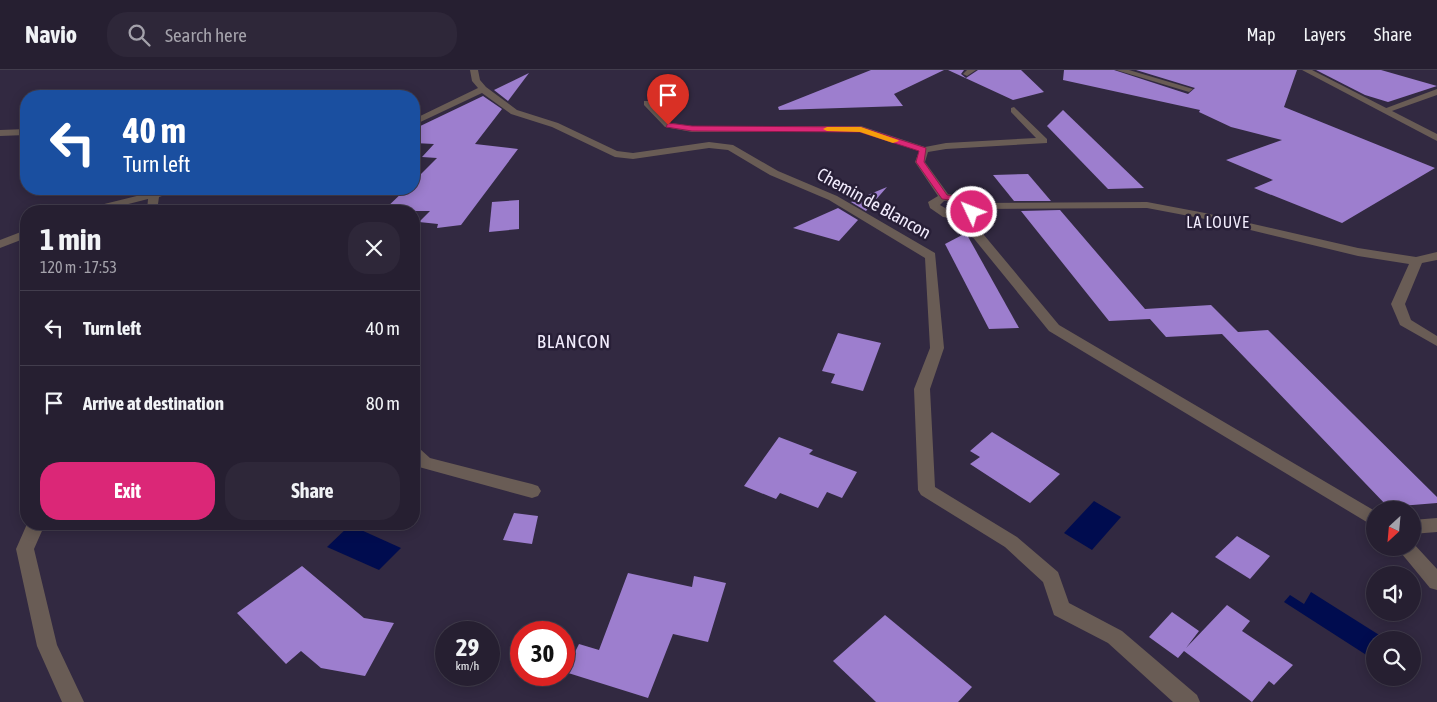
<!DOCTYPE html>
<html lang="en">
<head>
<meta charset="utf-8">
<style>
	:root { --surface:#261f31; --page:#2e2739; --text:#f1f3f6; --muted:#a4a2ab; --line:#423d4d; --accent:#db2777 }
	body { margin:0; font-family:"Asap Condensed",sans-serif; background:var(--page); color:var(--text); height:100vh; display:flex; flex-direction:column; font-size:19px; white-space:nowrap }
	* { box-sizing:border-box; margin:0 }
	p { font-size:16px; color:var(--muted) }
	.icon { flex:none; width:28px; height:28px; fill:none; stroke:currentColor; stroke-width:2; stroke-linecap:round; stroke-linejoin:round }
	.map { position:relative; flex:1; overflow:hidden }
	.details { position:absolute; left:20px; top:135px; width:400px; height:325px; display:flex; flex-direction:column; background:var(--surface); border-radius:20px; box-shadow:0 2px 12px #0003,0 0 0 1px var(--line) }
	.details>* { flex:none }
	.banner { position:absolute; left:20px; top:20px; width:400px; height:105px; border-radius:20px; box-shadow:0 2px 12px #0003,0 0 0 1px var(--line); background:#1a4fa0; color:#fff; overflow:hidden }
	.needle { width:32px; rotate:206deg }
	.buttons { position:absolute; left:1366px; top:431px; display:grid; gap:10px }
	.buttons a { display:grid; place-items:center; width:55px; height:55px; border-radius:50%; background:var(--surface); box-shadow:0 2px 12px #0003,0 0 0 1px var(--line); font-size:25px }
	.speed { position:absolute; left:435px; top:551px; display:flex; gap:10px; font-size:25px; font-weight:700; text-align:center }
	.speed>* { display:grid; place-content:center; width:65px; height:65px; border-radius:50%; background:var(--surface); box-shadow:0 2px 12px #0003,0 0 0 1px var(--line); line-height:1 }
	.speed small { font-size:12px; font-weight:400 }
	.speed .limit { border:8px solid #d22; background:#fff; color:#111 }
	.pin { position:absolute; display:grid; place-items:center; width:42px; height:42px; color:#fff; margin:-51px -21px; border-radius:50% 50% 50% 0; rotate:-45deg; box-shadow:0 0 5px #0007 }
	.pin .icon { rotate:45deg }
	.me { position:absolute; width:55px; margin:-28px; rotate:313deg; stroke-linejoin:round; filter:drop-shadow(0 0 4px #0008) }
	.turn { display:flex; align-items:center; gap:18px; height:105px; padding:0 20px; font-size:22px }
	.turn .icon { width:65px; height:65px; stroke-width:2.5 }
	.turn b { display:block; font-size:35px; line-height:42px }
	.round { display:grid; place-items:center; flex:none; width:52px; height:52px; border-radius:20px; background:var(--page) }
	.headline { display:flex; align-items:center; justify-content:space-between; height:85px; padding:0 20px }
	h1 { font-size:30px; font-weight:700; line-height:38px }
	.cta { display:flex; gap:10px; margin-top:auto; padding:10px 20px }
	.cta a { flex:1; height:58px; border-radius:20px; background:var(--accent); color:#fff; font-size:20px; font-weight:700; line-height:58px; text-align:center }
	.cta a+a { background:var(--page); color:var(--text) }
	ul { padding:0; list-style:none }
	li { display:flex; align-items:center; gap:15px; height:75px; padding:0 20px; border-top:1px solid var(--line) }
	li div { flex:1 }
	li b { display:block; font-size:19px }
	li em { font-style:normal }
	header { display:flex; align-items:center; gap:30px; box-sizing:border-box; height:70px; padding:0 25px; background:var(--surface); border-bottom:1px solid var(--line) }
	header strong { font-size:24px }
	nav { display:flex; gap:28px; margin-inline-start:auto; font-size:18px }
	.search { width:350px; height:45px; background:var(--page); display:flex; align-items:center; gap:12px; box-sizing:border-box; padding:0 18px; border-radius:20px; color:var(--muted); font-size:19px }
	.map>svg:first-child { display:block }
</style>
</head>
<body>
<header>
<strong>Navio</strong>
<div class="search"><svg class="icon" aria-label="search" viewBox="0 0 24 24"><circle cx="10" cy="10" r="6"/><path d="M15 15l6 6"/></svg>Search here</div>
<nav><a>Map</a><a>Layers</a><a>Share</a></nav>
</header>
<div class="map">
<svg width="1437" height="632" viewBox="0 0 1437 632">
	<rect width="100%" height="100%" fill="#322941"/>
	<!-- water -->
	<g fill="#000c4f">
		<polygon points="1094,431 1121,447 1092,480 1064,463"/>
		<polygon points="350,455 401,478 379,500 327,477"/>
		<polygon points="1311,522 1384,568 1375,570 1375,581 1371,588 1284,532 1290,525 1304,534"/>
	</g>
	<!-- building -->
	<g fill="#9d7ece">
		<polygon points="871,0 944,0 894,24 903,36 779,40 778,37"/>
		<polygon points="948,0 964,0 961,4 966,8 978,0 1021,0 1044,22 1013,30"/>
		<polygon points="1064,0 1114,0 1188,24 1195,18 1136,0 1297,0 1284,37 1435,98 1342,153 1254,118 1273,110 1226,90 1282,70 1231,57 1199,42 1200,40 1063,10"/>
		<polygon points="1316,0 1381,0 1437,16 1388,32 1365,25"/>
		<polygon points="529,3 508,31 494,20"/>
		<polygon points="483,26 502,39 475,74 518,79 461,155 437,158 438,154 419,152 430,141 383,141 406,119 414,119 414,111 437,88 422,87 434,74 414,73 414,59"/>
		<polygon points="1063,40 1144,118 1108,119 1047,56"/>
		<polygon points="1028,104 1051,131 1014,131 993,105"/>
		<polygon points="887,117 866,141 851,132"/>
		<polygon points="519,130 519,159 489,162 492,132"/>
		<polygon points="838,138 858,150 839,171 793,158"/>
		<polygon points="1060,140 1145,239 1211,235 1238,262 1268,260 1437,427 1437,433 1388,437 1222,264 1166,267 1150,249 1109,251 1021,141"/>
		<polygon points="966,163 1019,258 989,259 945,174"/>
		<polygon points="838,263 881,273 863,321 831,313 835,304 822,301"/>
		<polygon points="992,362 1060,404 1030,433 970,394 980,387 970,381"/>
		<polygon points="779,367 813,380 809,384 857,402 842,428 827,422 818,438 780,423 776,429 744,416"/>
		<polygon points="514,443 538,446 532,474 503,470"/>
		<polygon points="1237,466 1270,486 1250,509 1215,487"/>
		<polygon points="302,496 364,548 394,553 365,606 321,598 301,581 286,594 237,543"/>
		<polygon points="628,503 692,517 694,506 726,513 708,572 673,564 648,628 565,602 579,574 599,580"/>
		<polygon points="1227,535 1250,551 1242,561 1293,595 1274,615 1269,611 1252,632 1184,581 1178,588 1149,567 1172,542 1199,561 1186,578"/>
		<polygon points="885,545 972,617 958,632 876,632 833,591"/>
	</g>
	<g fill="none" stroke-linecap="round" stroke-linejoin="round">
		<!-- minor -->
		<g fill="#695c55" fill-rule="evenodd">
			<polygon points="470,0 478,0 480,10 486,17 517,40 558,53 617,81 633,83 709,72 733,75 778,101 837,126 935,183 944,278 930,319 935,417 1017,467 1058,502 1069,533 1122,561 1197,625 1200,632 1173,632 1108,573 1054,545 1043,512 1005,477 921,425 918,420 914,319 930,278 925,188 829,130 770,105 728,80 709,78 633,89 615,87 552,57 511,44 482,23 414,55 414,49 478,18 472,11"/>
			<polygon points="967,0 976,0 967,6 963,4"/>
			<polygon points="1116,0 1129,0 1193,19 1189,22"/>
			<polygon points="1437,19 1437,25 1389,42 1381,40"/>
			<path d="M644,31H650L671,53L692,56H861L925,77L946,73L1036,68L1011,42V38L1014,37L1047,69V73L946,79L928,82L925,92L948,124L970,128L977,133L1147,132L1205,143L1358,178L1416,187L1437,182V190L1422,193L1405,234L1411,250L1437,266V276L1400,255L1391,234L1409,194L1358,186L1205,149L1147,138L978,139L976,144L969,147L1059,255L1375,441V457L1049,261L958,149L943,147L930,138L928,132L938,126L915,92L919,81L860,62H692L665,57L644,35ZM954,130L968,137L967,140L952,142L940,135L944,131Z"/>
			<polygon points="26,59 26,65 0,66 0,60"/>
			<polygon points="165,119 182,119 159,127 157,141 147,141 148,129 101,141 82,141 84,139"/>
			<polygon points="26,160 26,168 0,178 0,170"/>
			<polygon points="414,377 420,379 430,388 532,414 538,416 541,421 538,426 532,428 419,397 414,392"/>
			<polygon points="1437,448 1437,462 1412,464 1412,450"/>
			<polygon points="27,454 45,454 34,479 57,575 84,632 62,632 37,576 16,479"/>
			<polygon points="1413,473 1437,499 1437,520 1430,518 1397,478 1412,478"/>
		</g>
		<!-- tertiary -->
		<polygon fill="#695c55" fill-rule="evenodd" points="1302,0 1312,0 1437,64 1437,71"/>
	</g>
	<!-- route -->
	<polygon fill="#db2777" stroke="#8e194d" points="668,53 692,56 861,57 926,78 924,92 947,125 969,128 978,136 977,142 969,143 969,137 964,132 942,129 916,92 919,81 860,62 692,61 666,57"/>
	<!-- slow -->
	<polygon fill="#f59e0b" points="861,57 898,70 899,71 893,73 860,62 827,61 823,59 827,57"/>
	<g text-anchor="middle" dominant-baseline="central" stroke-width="5" stroke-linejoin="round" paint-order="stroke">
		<!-- far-neighbourhood labels -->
		<g font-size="16" letter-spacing="1" fill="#f2ecfd" stroke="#281f37">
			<text x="1218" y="152">LA LOUVE</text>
		</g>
		<!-- street labels -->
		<g font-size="18" fill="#f2ecfd" stroke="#281f37">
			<text transform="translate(874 133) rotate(29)">Chemin de Blancon</text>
		</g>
		<!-- neighbourhood labels -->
		<g font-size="19" letter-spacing="1" fill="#f2ecfd" stroke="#281f37">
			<text x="574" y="271">BLANCON</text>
		</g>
	</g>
</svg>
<div class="buttons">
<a><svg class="needle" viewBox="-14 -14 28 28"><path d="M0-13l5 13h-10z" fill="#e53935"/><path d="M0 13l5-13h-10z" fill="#a4a2ab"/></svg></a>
<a><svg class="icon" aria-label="sound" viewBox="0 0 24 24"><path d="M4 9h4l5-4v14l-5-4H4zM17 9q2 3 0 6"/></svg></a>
<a><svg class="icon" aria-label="search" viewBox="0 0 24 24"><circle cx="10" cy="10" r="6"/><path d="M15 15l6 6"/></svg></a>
</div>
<div class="speed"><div>29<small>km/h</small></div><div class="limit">30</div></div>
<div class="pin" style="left:668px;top:55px;background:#d93025"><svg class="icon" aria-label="arrive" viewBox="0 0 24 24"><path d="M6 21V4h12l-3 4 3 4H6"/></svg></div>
<svg class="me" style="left:972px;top:142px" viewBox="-20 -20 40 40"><circle r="17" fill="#db2777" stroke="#fff" stroke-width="3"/><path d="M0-11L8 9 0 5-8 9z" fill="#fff"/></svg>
<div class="banner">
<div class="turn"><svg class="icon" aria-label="left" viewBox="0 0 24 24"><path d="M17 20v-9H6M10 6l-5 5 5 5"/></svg><div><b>40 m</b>Turn left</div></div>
</div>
<section class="details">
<div class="headline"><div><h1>1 min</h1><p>120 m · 17:53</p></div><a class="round"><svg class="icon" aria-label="close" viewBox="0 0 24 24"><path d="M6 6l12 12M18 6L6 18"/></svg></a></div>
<ul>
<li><svg class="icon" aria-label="left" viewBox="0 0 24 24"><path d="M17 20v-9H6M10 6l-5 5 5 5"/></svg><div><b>Turn left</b></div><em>40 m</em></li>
<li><svg class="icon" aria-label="arrive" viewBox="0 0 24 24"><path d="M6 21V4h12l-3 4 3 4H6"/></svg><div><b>Arrive at destination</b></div><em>80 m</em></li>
</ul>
<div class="cta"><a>Exit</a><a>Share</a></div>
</section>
</div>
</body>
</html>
